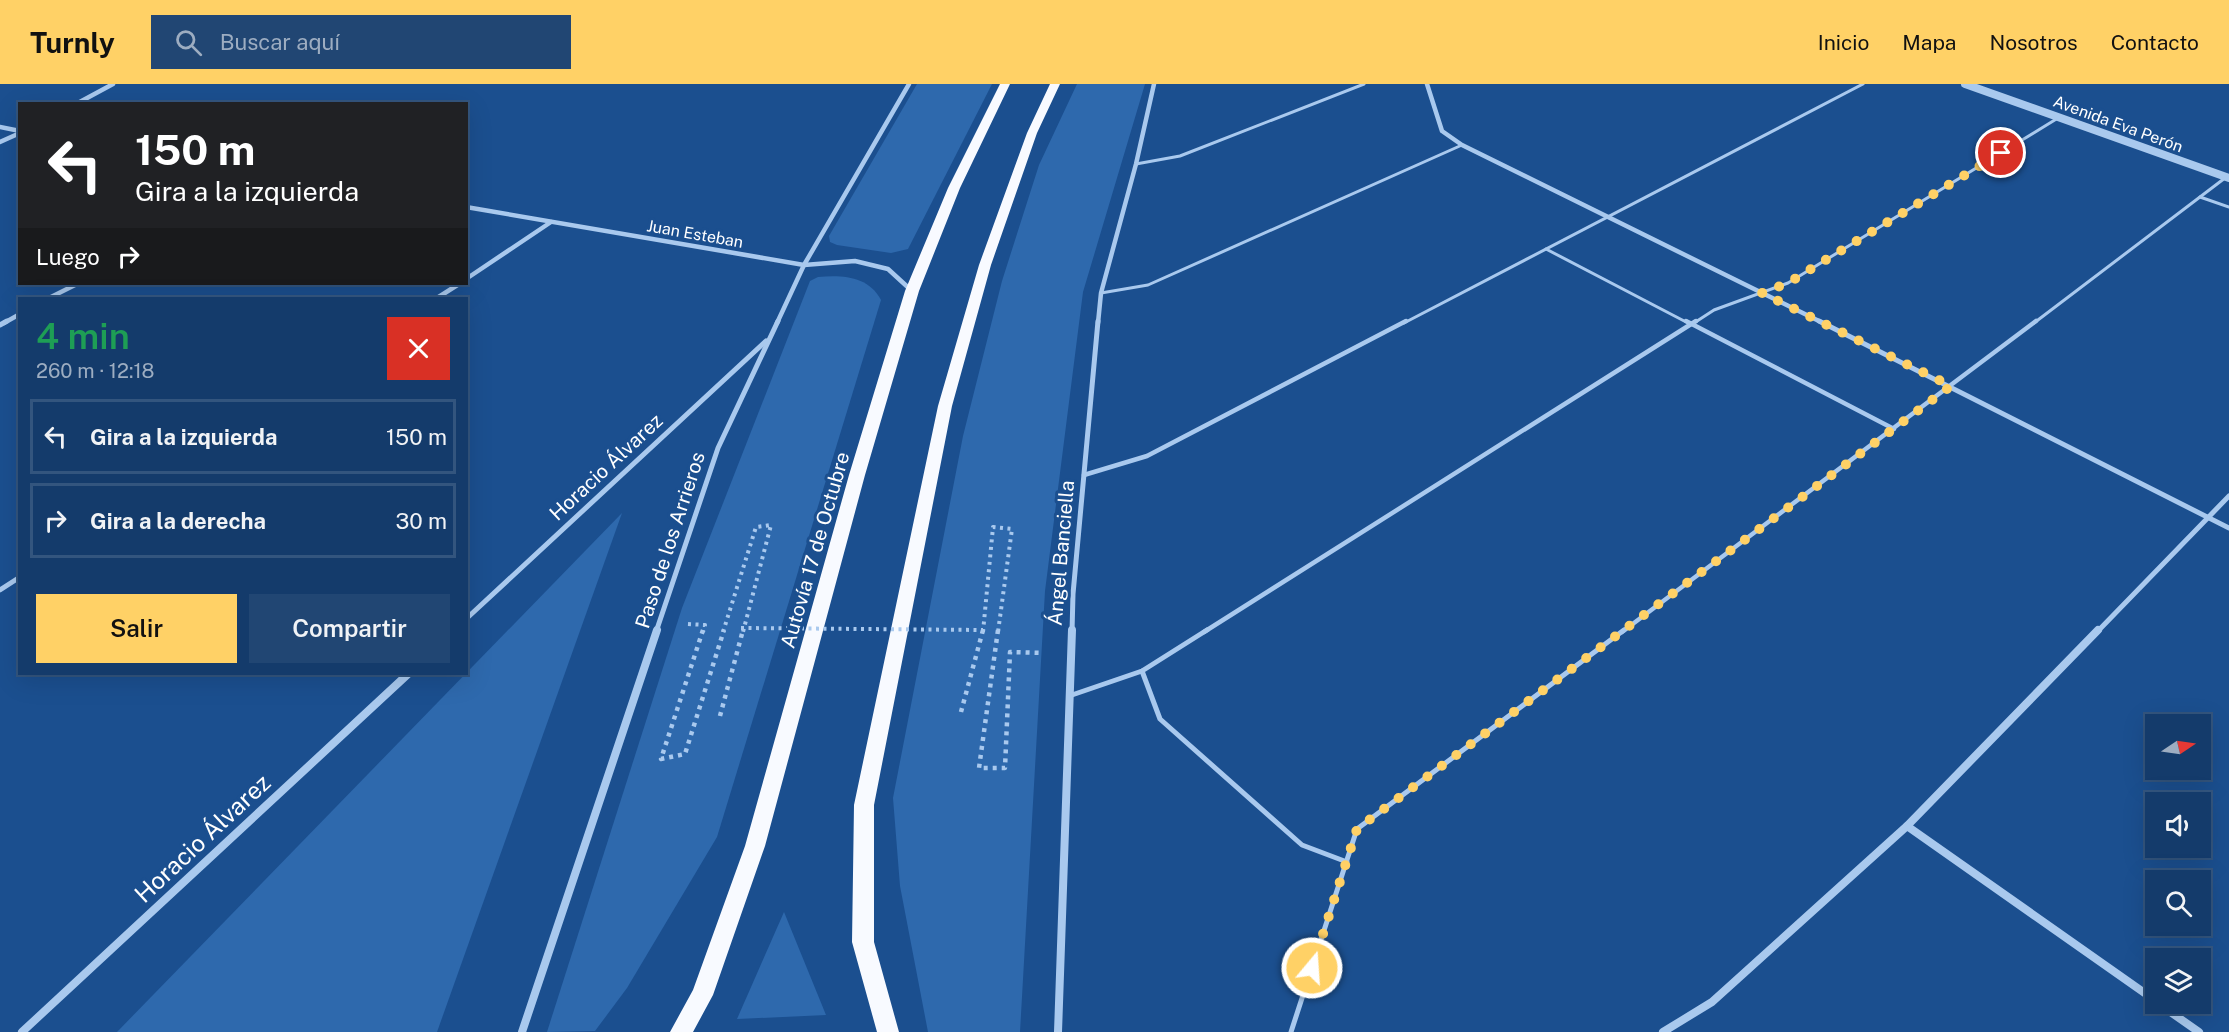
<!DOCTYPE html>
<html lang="es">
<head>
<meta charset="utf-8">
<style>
	:root { --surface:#143b6b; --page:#214673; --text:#f1f3f6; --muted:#9dadc1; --line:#33557e; --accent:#ffd166 }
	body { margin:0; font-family:"Public Sans",sans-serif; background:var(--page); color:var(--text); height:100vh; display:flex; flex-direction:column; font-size:22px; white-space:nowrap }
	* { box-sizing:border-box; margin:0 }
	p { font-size:20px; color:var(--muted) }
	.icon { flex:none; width:33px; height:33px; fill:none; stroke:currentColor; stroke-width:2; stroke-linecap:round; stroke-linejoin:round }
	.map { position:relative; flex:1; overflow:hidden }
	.details { position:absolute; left:18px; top:213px; width:450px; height:378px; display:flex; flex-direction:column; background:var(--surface); border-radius:0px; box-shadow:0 6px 24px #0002,0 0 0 2px var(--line) }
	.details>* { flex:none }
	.hud { position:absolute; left:18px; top:18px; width:450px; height:183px; border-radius:0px; box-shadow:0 6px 24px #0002,0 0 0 2px var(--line); background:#202124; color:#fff; overflow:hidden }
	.needle { width:39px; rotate:77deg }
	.controls { position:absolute; left:2145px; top:630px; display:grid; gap:12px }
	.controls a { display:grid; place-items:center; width:66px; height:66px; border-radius:0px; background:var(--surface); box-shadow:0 6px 24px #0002,0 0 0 2px var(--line); font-size:30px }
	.pin { position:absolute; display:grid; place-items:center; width:51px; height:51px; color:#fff; margin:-26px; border:3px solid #fff; border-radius:50%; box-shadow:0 2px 6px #0007 }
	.me { position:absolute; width:66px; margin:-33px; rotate:18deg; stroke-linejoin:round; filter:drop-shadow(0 0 4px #0008) }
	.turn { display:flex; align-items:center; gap:21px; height:126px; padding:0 18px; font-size:27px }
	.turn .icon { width:78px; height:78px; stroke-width:2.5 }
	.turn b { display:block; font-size:42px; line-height:51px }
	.then { display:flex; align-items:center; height:57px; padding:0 18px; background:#0003; gap:12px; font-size:22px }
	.round { display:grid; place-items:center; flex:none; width:63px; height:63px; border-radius:0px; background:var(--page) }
	.head { display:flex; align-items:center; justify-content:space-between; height:102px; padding:0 18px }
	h1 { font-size:36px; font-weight:600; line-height:45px; color:#1e9e55 }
	.primary-button { display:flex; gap:12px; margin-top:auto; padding:12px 18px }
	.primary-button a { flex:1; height:69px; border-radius:0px; background:var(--accent); color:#111; font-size:24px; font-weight:600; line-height:69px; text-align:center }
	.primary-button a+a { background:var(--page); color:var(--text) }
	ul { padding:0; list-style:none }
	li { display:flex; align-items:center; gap:18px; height:75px; margin:0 12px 9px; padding:0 6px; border:3px solid var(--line); border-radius:0px }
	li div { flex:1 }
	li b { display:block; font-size:22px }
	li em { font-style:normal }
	header { display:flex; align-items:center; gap:36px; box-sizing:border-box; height:84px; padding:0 30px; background:var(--accent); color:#111 }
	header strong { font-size:28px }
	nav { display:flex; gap:33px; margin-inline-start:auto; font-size:21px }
	.search { width:420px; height:54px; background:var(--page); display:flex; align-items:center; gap:15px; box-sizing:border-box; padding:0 21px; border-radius:0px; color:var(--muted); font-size:22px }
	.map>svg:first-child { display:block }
</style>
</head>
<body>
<header>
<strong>Turnly</strong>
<div class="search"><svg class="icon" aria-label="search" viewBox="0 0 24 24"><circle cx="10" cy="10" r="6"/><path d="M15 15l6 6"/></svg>Buscar aquí</div>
<nav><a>Inicio</a><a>Mapa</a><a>Nosotros</a><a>Contacto</a></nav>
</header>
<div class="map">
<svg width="2229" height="948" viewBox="0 0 2229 948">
	<rect width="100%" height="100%" fill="#1b4f8f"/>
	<!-- green -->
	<g fill="#2e69ad">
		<polygon points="917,0 992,0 908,165 891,169 837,161 830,158 829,152"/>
		<polygon points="1077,0 1145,0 1083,208 1045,507 1020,948 928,948 900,802 893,714 963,352 1002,197 1039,81"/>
		<path d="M818,193C843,191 868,192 881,216L717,753L627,904L595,947L547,948L682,524L810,197Z"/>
		<polygon points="622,429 437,948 117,948"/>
		<polygon points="784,828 826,931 737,935"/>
	</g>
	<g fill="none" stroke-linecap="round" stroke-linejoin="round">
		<!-- path-far1 -->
		<g stroke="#a9c9ee" stroke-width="4" stroke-dasharray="3 4.5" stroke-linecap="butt">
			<polyline points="688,540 705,541 703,548"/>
			<polyline points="723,548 756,443 771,441 743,548"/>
			<polyline points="983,548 993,443 1012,445 998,548"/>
		</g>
		<!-- path -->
		<g stroke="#a9c9ee" stroke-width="4.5" stroke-dasharray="4 5" stroke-linecap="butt">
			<polyline points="703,546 661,675 685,670 724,546"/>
			<polyline points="998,546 979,684 1005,684 1010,568 1043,569"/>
			<polyline points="961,628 983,546"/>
			<polyline points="720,632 743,546"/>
		</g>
		<!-- service-far2 -->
		<g stroke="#a9c9ee" stroke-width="3">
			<polyline points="1136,80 1180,72 1364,0"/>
			<polyline points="2200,113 2229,123"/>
			<polyline points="1546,165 1688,239"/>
			<polyline points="1101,209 1148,201 1462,61"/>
			<polyline points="1404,239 1863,0"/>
			<polyline points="1694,239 1714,226 1788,199 2058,34"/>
			<polyline points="2034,239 2225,94"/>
		</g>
		<!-- service-far1 -->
		<g stroke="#a9c9ee" stroke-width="4.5">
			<polyline points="1686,237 1894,345"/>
			<polyline points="1084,391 1147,372 1406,237"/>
			<polyline points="1204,548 1696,237"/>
			<polyline points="1622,548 2036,237"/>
		</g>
		<!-- service -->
		<g stroke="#a9c9ee" stroke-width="5">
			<polyline points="1142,587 1160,635 1302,761 1347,778"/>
			<polyline points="1069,612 1142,587 1207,546"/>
			<polyline points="1291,948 1357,745 1624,546"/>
		</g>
		<!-- minor-far2 -->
		<g stroke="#a9c9ee" stroke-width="4.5">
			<polyline points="1427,0 1442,47 1462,61 1823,239"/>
			<polyline points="76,20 113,0"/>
			<polyline points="0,43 20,47"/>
			<polyline points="0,58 20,49"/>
			<polyline points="466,123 804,181 855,177 888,185 912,207"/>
			<polyline points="466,195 551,138"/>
			<polyline points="49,214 77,200"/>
			<polyline points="437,214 459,200"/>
			<polyline points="4,239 20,230"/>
			<polyline points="777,239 804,181 909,0"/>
			<polyline points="1098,239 1101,209 1136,80 1154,0"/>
		</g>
		<!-- minor-far1 -->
		<g stroke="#a9c9ee" stroke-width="5">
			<polyline points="1819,237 2229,444"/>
			<polyline points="0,241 7,237"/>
			<polyline points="0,506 20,493"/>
			<polyline points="466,535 766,257"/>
			<polyline points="656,548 718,364 778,237"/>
			<polyline points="1072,548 1073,510 1098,237"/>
			<polyline points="2097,548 2229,412"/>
		</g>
		<!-- minor -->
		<g stroke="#a9c9ee" stroke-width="8">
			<polyline points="1907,742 2098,546"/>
			<polyline points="2159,920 2199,948"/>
			<polyline points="22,948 408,590"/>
			<polyline points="522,948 657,546"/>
			<polyline points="1058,948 1072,546"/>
			<polyline points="1663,948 1712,918 1907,742 2156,917"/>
		</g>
		<!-- tertiary -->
		<polyline stroke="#a9c9ee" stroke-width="8" points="1965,0 2229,94"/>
		<!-- trunk -->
		<g fill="#f8faff" fill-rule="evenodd">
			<polygon points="1000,0 1010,0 960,104 919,207 865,391 765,762 713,911 693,948 670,948 693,906 745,762 849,391 905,207 948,104"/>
			<polygon points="1050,0 1060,0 1037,49 991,181 952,322 874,721 874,858 899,948 877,948 852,858 854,721 938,322 979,181 1027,49"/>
		</g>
		<!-- path-bridge -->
		<polyline stroke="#a9c9ee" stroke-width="4" stroke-dasharray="3 4.5" stroke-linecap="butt" points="741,544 983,546"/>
	</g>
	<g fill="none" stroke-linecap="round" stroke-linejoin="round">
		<!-- route -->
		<polyline stroke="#ffd166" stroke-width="10" stroke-dasharray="0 18" points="1312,884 1357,745 1951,302 1762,209 1788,199 2001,69"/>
	</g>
	<g text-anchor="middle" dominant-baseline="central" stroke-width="6" stroke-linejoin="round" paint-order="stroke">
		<!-- far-street labels -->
		<g font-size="16" fill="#fff" stroke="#1b4f8f">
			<text transform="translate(2118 40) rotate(20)">Avenida Eva Perón</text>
			<text transform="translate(695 150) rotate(10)">Juan Esteban</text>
		</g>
		<!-- street labels -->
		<g font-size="20" fill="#fff" stroke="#1b4f8f">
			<text transform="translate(606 383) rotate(-43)">Horacio Álvarez</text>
			<text transform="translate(670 456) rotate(-72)">Paso de los Arrieros</text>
			<text transform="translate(815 466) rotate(-74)">Autovía 17 de Octubre</text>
			<text transform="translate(1061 469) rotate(-85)">Ángel Banciella</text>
		</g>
		<!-- near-street labels -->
		<g font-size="24" fill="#fff" stroke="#1b4f8f">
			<text transform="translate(202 754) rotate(-43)">Horacio Álvarez</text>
		</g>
	</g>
</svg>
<div class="controls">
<a><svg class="needle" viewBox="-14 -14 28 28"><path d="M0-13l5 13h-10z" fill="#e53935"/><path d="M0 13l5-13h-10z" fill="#9dadc1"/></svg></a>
<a><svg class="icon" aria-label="sound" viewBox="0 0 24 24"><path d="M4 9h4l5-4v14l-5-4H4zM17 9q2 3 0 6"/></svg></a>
<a><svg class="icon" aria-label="search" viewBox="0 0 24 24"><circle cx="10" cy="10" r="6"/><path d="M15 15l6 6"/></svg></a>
<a><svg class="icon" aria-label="layers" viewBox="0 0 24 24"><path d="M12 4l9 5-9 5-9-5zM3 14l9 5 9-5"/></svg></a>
</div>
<div class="pin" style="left:2001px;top:69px;background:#d93025"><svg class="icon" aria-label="arrive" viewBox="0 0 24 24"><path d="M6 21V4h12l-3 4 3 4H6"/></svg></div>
<svg class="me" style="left:1312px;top:884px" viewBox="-20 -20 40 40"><circle r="17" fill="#ffd166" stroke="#fff" stroke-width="3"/><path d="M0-11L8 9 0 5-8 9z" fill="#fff"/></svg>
<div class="hud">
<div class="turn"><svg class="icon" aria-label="left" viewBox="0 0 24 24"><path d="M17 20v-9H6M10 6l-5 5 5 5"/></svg><div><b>150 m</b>Gira a la izquierda</div></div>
<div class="then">Luego<svg class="icon" aria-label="right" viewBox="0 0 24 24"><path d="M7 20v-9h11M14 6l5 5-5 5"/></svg></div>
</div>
<section class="details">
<div class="head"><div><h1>4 min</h1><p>260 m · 12:18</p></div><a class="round" style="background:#d93025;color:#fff"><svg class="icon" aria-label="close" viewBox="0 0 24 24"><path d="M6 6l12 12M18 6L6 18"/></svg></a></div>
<ul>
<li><svg class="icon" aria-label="left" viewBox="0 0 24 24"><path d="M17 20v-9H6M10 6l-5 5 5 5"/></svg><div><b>Gira a la izquierda</b></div><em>150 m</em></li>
<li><svg class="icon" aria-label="right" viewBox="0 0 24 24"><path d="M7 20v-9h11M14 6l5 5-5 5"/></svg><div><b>Gira a la derecha</b></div><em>30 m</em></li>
</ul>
<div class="primary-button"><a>Salir</a><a>Compartir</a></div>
</section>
</div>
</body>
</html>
